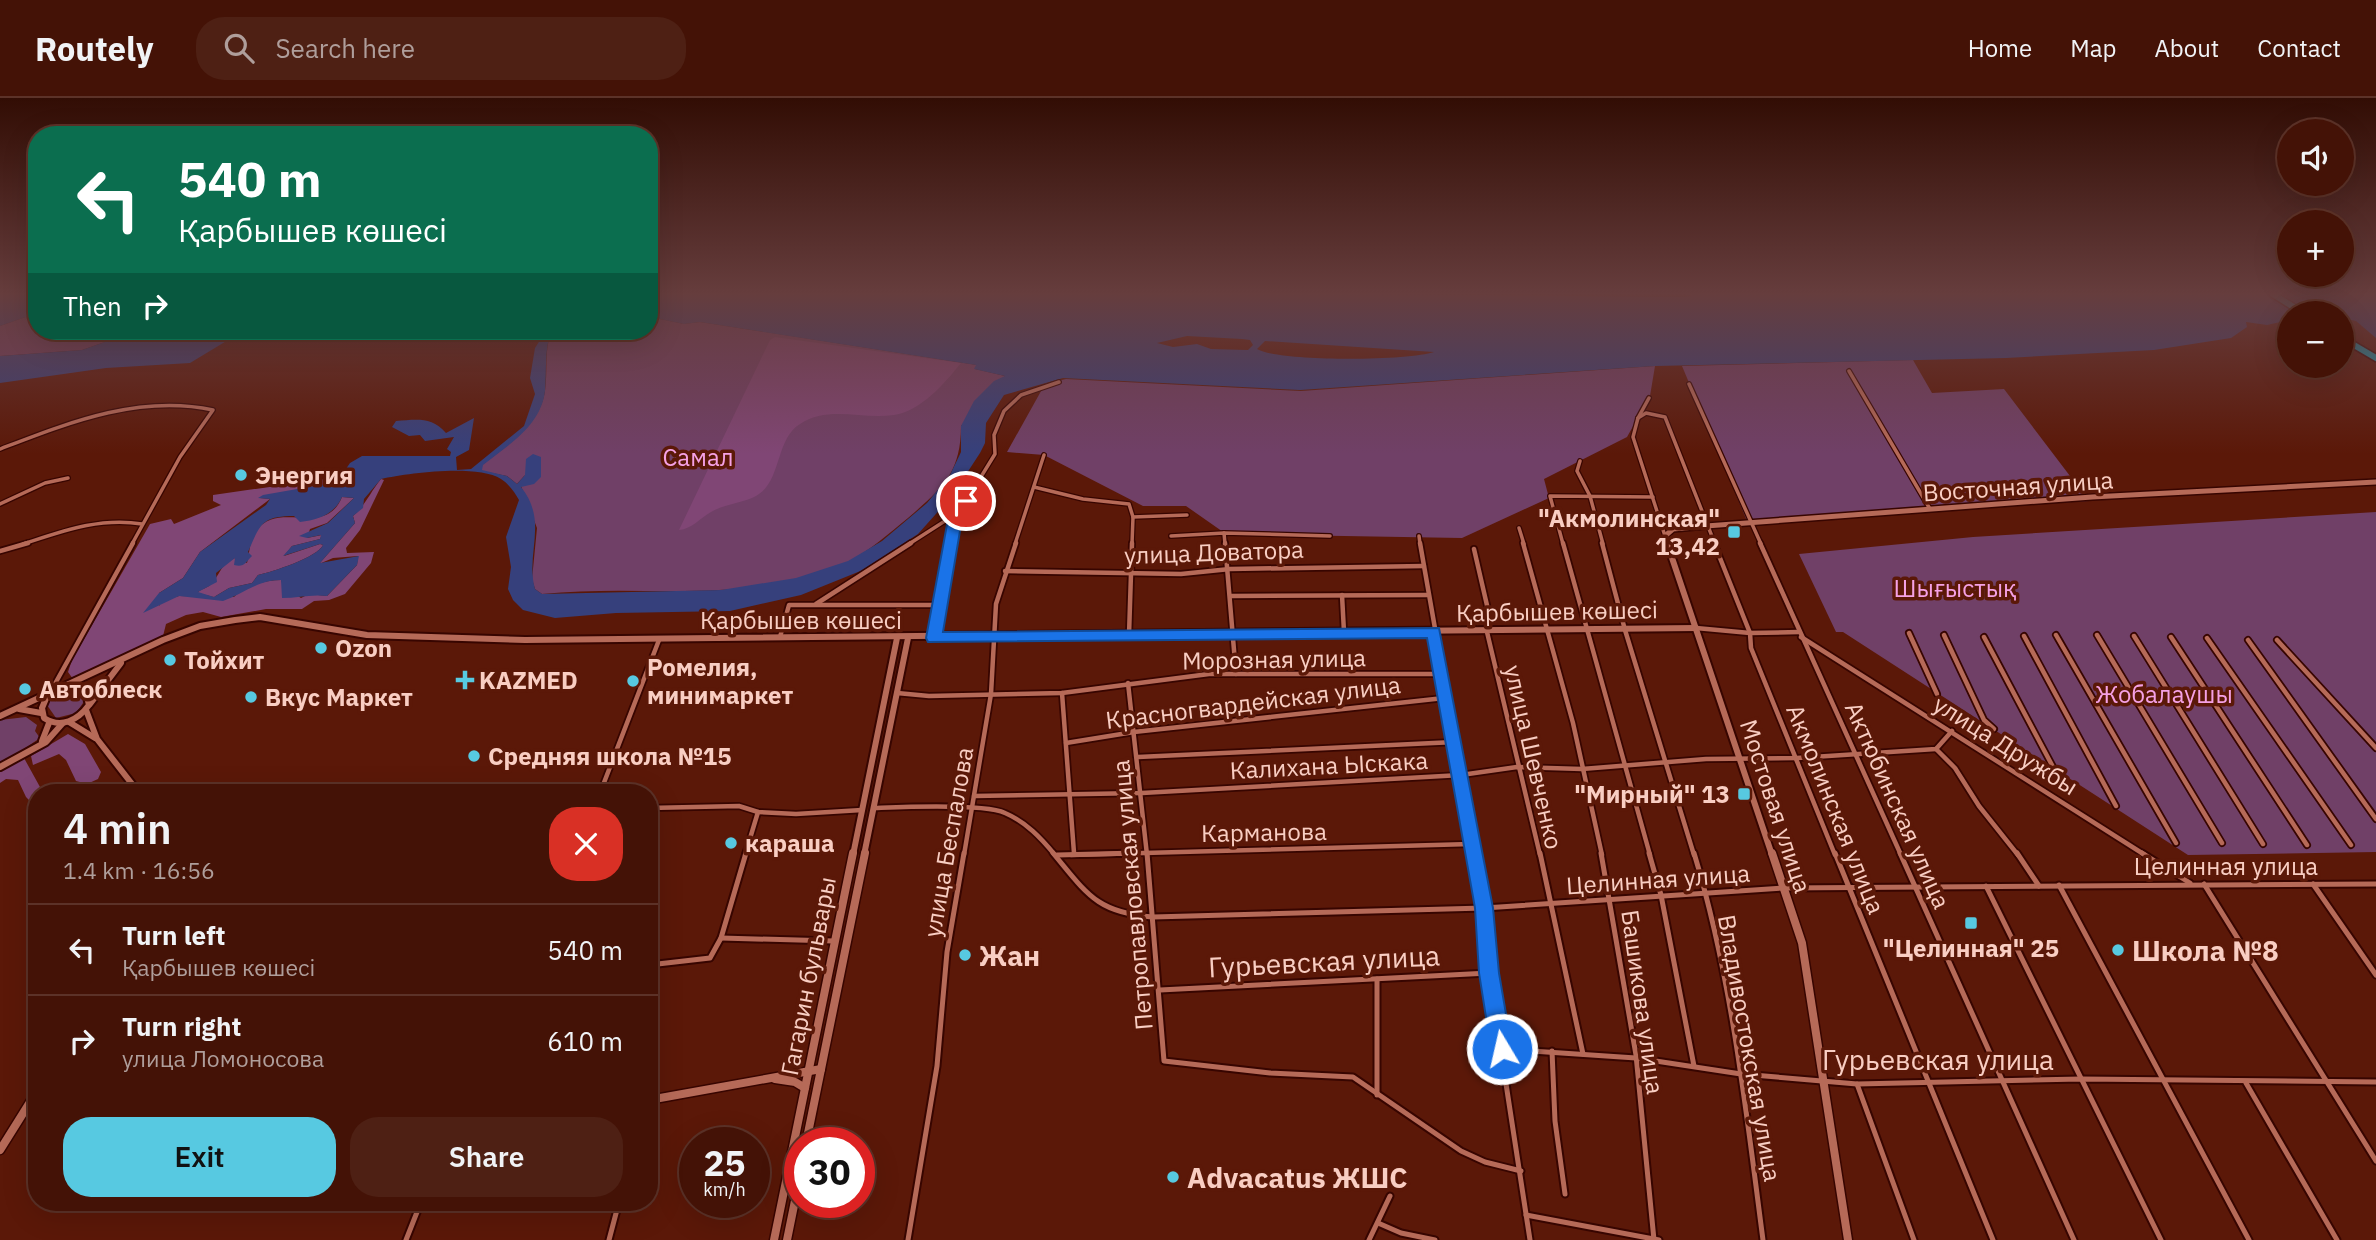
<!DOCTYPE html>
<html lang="en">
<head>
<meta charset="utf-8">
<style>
	:root { --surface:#441206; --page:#4e2014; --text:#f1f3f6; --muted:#af9e9b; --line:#5c3228; --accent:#57c9e1 }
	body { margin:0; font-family:"IBM Plex Sans",sans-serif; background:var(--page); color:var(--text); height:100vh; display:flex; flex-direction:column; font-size:26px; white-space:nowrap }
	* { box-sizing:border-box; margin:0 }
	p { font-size:23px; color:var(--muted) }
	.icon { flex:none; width:38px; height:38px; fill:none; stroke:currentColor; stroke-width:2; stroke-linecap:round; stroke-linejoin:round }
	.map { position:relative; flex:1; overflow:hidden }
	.sheet { position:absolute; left:28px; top:686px; width:630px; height:427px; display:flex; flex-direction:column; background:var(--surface); border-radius:28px; box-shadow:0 7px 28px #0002,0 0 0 2px var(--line) }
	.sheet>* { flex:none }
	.top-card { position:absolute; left:28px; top:28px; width:630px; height:214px; border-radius:28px; box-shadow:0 7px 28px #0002,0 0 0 2px var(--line); background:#0b6e4f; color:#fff; overflow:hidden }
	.fabs { position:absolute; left:2277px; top:21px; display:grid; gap:14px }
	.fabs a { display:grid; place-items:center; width:77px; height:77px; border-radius:50%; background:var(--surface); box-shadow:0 7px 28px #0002,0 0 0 2px var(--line); font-size:35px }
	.speed { position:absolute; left:679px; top:1029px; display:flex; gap:14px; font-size:35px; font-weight:700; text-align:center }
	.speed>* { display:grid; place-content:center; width:91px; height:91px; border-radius:50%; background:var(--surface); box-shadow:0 7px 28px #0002,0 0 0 2px var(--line); line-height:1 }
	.speed small { font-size:18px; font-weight:400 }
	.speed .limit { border:10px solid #d22; background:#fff; color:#111 }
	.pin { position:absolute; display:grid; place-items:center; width:60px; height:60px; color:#fff; margin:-30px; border:4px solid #fff; border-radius:50%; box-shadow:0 2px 7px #0007 }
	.me { position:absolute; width:77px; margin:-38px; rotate:351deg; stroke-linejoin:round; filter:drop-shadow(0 0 5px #0008) }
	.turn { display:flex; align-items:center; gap:24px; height:147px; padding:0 35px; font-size:32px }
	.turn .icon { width:91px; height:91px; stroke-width:2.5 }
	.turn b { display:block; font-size:49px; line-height:60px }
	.then { display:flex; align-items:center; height:66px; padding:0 35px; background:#0003; gap:14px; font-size:26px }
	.round { display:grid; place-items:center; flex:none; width:74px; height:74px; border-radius:28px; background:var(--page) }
	.headline { display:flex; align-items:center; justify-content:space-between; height:119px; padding:0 35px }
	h1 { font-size:42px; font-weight:600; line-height:52px }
	.action { display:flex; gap:14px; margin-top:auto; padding:14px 35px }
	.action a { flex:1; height:80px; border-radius:28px; background:var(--accent); color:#111; font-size:28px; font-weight:600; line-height:80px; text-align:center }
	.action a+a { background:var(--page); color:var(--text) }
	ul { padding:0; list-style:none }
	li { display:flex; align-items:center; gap:21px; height:91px; padding:0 35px; border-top:2px solid var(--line) }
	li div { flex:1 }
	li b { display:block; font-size:26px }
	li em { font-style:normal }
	header { display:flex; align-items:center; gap:42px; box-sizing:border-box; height:98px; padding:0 35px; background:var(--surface); border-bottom:2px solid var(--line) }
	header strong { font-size:33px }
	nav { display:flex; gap:38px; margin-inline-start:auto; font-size:24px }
	.search { width:490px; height:63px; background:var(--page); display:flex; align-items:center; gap:18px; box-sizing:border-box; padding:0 24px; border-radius:28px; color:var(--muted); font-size:26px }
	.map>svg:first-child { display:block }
</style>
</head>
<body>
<header>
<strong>Routely</strong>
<div class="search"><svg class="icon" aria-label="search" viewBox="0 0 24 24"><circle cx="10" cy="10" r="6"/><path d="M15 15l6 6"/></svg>Search here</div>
<nav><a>Home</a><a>Map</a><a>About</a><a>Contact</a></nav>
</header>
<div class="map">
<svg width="2376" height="1142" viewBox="0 0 2376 1142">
	<rect width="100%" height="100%" fill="#5b1808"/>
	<!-- green -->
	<g fill="#704067">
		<polygon points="37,215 37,233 136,233 82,252 0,258 0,228"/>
		<path d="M655,220L684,226L700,224L977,267L975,271L1005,278L961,328C961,376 941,391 908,420C888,436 871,452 848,464C752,509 643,485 542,496L535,491L532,481L537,430L521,388L525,377L517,386L507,378L482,373V367C507,348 540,326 545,293C548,271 544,255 551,233H598L589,238L649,233Z"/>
		<polygon points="1913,262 1932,295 2004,291 2089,403 1747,423 1682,268"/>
		<polygon points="1655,268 1650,298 1627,339 1544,381 1549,400 1462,440 1226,436 1186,408 1143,408 1044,357 1007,354 1045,286 1066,281 1301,293"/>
		<polygon points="2376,414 2376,754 2188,757 1843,534 1836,534 1799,456 1973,439"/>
		<polygon points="77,591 82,596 83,605 76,615 56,620 47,607 55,597"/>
		<polygon points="26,619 37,627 35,633 40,640 0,667 0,622"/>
	</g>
	<!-- forest -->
	<g fill="#804675">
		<path d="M775,239L961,265C945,285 921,313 894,317C862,322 829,307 800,326C775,341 782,384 756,398C743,405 725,406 711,414C700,420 692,431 679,432L770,242Z"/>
		<path d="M339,379L337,384L260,400L270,401L200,454L183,480L159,495V508L162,503L179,498L234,499C244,488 265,482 281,482L283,488L301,500L309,496L327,498L357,467L358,458L333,460L319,466L355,425L353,418C365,408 371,393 381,381L384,382L360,432L346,450L347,455L374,454L371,465L345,496L329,502L314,503L302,511H266L221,519L203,514L186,517L166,526L163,538L73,581L68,574L72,562L150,426L171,421L174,426L221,407L213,403V397Z"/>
		<path d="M342,399L354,400L327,425L310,431L307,440L322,437L320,441L292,448L284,458L320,446L323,447C318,459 272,474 258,477L252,485L229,490L214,499L197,495C202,490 208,490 211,486C221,476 220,466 235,460L247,465C250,455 249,442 256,433C279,401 325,441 342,399Z"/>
		<polygon points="68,636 85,646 101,674 98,681 87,686 76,683 66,662 59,656 33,667 31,658"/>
		<polygon points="24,660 40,689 52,695 37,695 37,710 26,699 18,682 6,681 0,685 0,673"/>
	</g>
	<!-- water -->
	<g fill="#36407c" fill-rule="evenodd">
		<polygon points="0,196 37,196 37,215 0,228"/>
		<path d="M649,196H1370L1680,199L1693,198L1686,196H2376V240L2356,223L2342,220V215H2289V222L2267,227L2246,224L2247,229L2231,240L2154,252L2006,260L1655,268L1300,292L1063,280L1004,297L986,325L985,345L980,355L952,398L918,436L863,472L801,497L730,513L616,515L555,520L523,512L513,502L508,491L511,469L506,439L519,402C515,395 509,386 501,381C477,366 408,375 381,381L364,401L363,410L353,418L355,425L320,465L359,458L357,467L327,498C311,496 298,500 282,500L281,482C258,482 243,496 223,503L179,498L143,515L159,495L183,480L200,454L266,407L270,401L258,400L263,397L337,384L350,365L362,358H450L451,354L447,351L454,339L425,343L420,337L409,338L392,329L396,323C416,322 431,318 446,335L474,320L469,352L456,359L457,372L471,371L524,328L535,296L530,280L535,250L546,233H551C544,254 547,271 545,293C541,328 508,347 483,367L482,372L507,378L517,386L525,377L526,361L533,356L541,359V379L534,386L521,389C549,424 525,455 535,491L542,496L721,492L796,480L848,463L882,443L927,405L950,377L961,354V328L974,303L994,283L1005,278L974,271L976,267L700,224L684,226L655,220L649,228ZM1187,238L1242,241L1250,242L1253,247L1248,252L1211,251L1197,246L1173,249L1157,245ZM1265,243L1434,254C1408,263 1279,264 1257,251ZM342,399L354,400L328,425L299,438L307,440L321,437L320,441L292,448L283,458L320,446L323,447C318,459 272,474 258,477L252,485L229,490L214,499L198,494L217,484L216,475L235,460L234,467C244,470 246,464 252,458L248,454C260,427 261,418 294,418L300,424C318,422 335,416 342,399Z"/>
		<polygon points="136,233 243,233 190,265 106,270 0,285 0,258 82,252"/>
	</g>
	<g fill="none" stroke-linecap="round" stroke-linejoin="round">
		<defs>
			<g id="street-far2">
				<polyline points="1849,273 1930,411"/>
				<polyline points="1689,286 1761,446"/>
				<polyline points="1649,300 1638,320 1633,339 1665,438"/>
				<polyline points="1638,320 1646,315 1665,319 1715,446"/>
				<path d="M0,351C68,325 139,296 213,312L180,359L132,446"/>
				<polyline points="1580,363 1577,373 1590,398 1603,446"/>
				<polyline points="954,380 977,385"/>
				<polyline points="1034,389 1083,401 1129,406 1133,419 1187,417"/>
				<polyline points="0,406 45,385 68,380"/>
				<polyline points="1519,430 1524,446"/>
				<polyline points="1224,435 1225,446"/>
				<polyline points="1171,438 1224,435 1330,438"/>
				<polyline points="1419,438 1420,446"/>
				<path d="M23,446C63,433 100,419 142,426"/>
				<polyline points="909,446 948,421 955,421"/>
				<polyline points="950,446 955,421 995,356 994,337 1004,313 1021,297 1059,284"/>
				<polyline points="1015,446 1044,357"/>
				<polyline points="1132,446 1133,419"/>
				<polyline points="1563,446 1550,398 1653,399"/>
			</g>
			<g id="street-far1">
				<polyline points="1225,445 1236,576"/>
				<polyline points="1420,445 1443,576 1444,600 1475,757"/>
				<polyline points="1523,445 1573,625 1602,757"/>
				<polyline points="1563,445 1650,757"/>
				<polyline points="1602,445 1625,532 1694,757"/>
				<polyline points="1714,445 1750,535 1751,550 1835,757"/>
				<polyline points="1760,445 1901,757"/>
				<polyline points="1474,451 1489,516 1487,534 1540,757"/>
				<polyline points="0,453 28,445"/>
				<polyline points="1005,473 1181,476 1230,471 1424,468"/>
				<polyline points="1342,497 1344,534"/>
				<polyline points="1231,498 1427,497"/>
				<polyline points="816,506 911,445"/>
				<polyline points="1696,530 1750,535 1799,534"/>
				<polyline points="1909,535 1937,596"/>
				<polyline points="1129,537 1132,445"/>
				<polyline points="1944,537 1984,622 1994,631"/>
				<polyline points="2056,537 2176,745"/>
				<polyline points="2097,537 2222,745"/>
				<polyline points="2024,538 2116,708"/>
				<polyline points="2134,538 2263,746"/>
				<polyline points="780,539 789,507 939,507"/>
				<polyline points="934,539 951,445"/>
				<polyline points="1801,539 2145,757"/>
				<polyline points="1984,539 2053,669"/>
				<polyline points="2171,539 2307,747"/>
				<polyline points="2207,540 2351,747"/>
				<polyline points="2248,542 2376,721"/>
				<polyline points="2277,542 2376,650"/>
				<polyline points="1128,585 1147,757"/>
				<polyline points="51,593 133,445"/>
				<polyline points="897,595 929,598 1062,595 1209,576 1443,576"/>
				<polyline points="1062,595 1074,755"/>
				<polyline points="1066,645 1134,634 1444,600"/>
				<polyline points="1936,651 1955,670 1979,708 2018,757"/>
				<polyline points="1138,659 1455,644"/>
				<polyline points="600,695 659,542"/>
				<polyline points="974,698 1142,695 1461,677 1517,669 1582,671 1706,661 1797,660 1936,651 1952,633"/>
				<polyline points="649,710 739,708 758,714 796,716 862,712"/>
				<path d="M875,710C902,709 984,705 1005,715C1026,724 1041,740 1055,757"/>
				<polyline points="745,757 758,714"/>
				<polyline points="964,757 991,596 996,506 1016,445"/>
				<polyline points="1071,757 1471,746"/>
			</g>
			<g id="street">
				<path d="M1053,755C1087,796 1097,815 1153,819L1484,810L1783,790L2376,786"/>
				<polyline points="1147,755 1164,963 1270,975 1353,979 1461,1053 1485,1064 1521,1073"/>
				<polyline points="1474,755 1484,810 1489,875 1530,1142"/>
				<polyline points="1540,755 1583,956"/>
				<polyline points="1601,755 1636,957 1654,1142"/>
				<polyline points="1649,755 1661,797 1694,968"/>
				<path d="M1694,755C1732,880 1746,1013 1763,1142"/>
				<polyline points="1835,755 1993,1142"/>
				<polyline points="1900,755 2074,1142"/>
				<polyline points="2017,755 2039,788"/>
				<polyline points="2142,755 2190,785"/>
				<polyline points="1057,757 1137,755"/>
				<polyline points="2204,786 2376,1063"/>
				<polyline points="2313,786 2376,877"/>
				<polyline points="2059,787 2249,1142"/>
				<polyline points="1986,788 2161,1142"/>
				<polyline points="721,840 834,843"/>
				<polyline points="649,867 710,860 721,840 746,755"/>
				<polyline points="1377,881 1377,997"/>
				<polyline points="1160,892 1489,875"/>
				<polyline points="1502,951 1636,960 1741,976 1857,986 2081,981 2376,984"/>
				<polyline points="1552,953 1555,1023 1565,1096"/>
				<polyline points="2246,985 2337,1142"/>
				<polyline points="1857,986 1914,1142"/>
				<polyline points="1526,1117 1659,1142"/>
				<polyline points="1378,1125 1401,1135 1435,1142"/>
				<polyline points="406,1142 421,1104"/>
				<polyline points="609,1142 619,1104"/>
				<polyline points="908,1142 937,968 947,854 964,755"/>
				<polyline points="1369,1142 1390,1098"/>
			</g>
			<polyline id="secondary-far2" points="1668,446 1665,438 1673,431 1706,428 2092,399 2376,384"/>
			<g id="secondary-far1">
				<polyline points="1667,445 1772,757"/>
				<path d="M47,598L42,610L44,620C61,631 78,622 89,607L86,594L74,586"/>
				<polyline points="90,606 121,565"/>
				<polyline points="19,611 41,615"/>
				<polyline points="86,612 97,641 139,695"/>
				<polyline points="0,618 163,542 200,528 235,522 260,519 367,537 525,542 1696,530"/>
				<polyline points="69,624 95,640"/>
				<polyline points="42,643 49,625"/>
				<polyline points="0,669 46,644 62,626"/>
				<polyline points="853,757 897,540"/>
				<polyline points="864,757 908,540"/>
			</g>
			<g id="secondary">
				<polyline points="1772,755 1802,845 1848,1142"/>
				<polyline points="775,981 795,984 805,990"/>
				<polyline points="649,1002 821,971"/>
				<polyline points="806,1045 865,755"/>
				<polyline points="0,1052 37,993"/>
				<polyline points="774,1142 853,755"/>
				<polyline points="787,1142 800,1078"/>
			</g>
			<g id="highway">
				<polyline points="2273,196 2303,215"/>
				<polyline points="2342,240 2376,260"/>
			</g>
		</defs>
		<!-- street-far2 casing -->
		<use href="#street-far2" stroke="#370500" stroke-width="6"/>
		<!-- street-far1 casing -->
		<use href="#street-far1" stroke="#370500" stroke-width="8"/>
		<!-- street casing -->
		<use href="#street" stroke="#370500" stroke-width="9"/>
		<!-- secondary-far2 casing -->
		<use href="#secondary-far2" stroke="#370500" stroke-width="8"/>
		<!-- secondary-far1 casing -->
		<use href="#secondary-far1" stroke="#370500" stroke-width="10"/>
		<!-- secondary casing -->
		<use href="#secondary" stroke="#370500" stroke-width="11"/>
		<!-- highway casing -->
		<use href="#highway" stroke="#370500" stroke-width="9"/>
		<!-- street-far2 -->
		<use href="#street-far2" stroke="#b66a58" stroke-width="3.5"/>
		<!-- street-far1 -->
		<use href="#street-far1" stroke="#b66a58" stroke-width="4.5"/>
		<!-- street -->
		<use href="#street" stroke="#b66a58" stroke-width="5"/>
		<!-- secondary-far2 -->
		<use href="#secondary-far2" stroke="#b66a58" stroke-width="5"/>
		<!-- secondary-far1 -->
		<use href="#secondary-far1" stroke="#b66a58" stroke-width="6"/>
		<!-- secondary -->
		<use href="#secondary" stroke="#b66a58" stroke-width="8"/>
		<!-- highway -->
		<use href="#highway" stroke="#0e9db5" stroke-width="6"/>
	</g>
	<!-- sky -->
	<linearGradient id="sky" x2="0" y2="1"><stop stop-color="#320d04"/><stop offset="0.55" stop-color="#663d3d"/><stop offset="1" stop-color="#663d3d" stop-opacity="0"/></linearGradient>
	<rect width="2376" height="356" fill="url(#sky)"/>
	<!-- route -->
	<polygon fill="#1a73e8" stroke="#114b97" stroke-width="2" points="966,399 973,403 962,421 943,534 1439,530 1493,810 1499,875 1512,951 1509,958 1502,961 1494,958 1491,951 1479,875 1475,810 1427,540 928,544 926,540 948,421 961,400"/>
	<!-- markers -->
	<g fill="#57c9e1" stroke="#5b1808" stroke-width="2.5">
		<circle cx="241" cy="377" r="7"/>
		<rect x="1727" y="427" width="14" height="14" rx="3.5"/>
		<circle cx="321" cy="550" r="7"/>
		<circle cx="170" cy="562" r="7"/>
		<path d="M461.5 571.5h7v7h7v7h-7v7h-7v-7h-7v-7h7z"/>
		<circle cx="633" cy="583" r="7"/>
		<circle cx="25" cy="591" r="7"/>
		<circle cx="251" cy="599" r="7"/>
		<circle cx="474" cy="658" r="7"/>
		<rect x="1737" y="689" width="14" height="14" rx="3.5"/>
		<circle cx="731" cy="745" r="7"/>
		<rect x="1964" y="818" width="14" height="14" rx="3.5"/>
		<circle cx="2118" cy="852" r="7"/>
		<circle cx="965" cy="857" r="7"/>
		<circle cx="1173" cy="1079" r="7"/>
	</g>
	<g text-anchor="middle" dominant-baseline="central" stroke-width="7" stroke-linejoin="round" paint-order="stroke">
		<!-- park labels -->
		<g font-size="24" fill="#f5a1e5" stroke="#5b1808">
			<text x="698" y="359">Самал</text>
			<text x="1955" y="490">Шығыстық</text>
			<text x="2164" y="596">Жобалаушы</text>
		</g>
		<!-- poi labels -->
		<g font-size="24" font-weight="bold" fill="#f9cec3" stroke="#5b1808" text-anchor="start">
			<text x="255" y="377">Энергия</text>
			<text x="1720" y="420" text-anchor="end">"Акмолинская"<tspan x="1720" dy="28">13,42</tspan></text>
			<text x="335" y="550">Ozon</text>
			<text x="184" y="562">Тойхит</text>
			<text x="647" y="569">Ромелия,<tspan x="647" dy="28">минимаркет</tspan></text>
			<text x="479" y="582">KAZMED</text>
			<text x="39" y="591">Автоблеск</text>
			<text x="265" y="599">Вкус Маркет</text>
			<text x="488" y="658">Средняя школа №15</text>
			<text x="1730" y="696" text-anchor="end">"Мирный" 13</text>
			<text x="745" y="745">караша</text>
			<text x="1971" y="850" text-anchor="middle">"Целинная" 25</text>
		</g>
		<!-- street labels -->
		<g font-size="24" fill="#f9cec3" stroke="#5b1808">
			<text transform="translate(2018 388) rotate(-4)">Восточная улица</text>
			<text transform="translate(1214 454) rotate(-2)">улица Доватора</text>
			<text transform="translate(1557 513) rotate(-1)">Қарбышев көшесі</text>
			<text x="801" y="522">Қарбышев көшесі</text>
			<text transform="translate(1274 561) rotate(-1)">Морозная улица</text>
			<text transform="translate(1253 604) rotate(-7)">Красногвардейская улица</text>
			<text transform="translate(2006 647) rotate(32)">улица Дружбы</text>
			<text transform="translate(1534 659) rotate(77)">улица Шевченко</text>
			<text transform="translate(1329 667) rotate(-3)">Калихана Ыскака</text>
			<text transform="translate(1898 707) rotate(66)">Актюбинская улица</text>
			<text transform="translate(1776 708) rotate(72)">Мостовая улица</text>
			<text transform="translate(1836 711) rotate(68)">Акмолинская улица</text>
			<text transform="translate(1264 734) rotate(-1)">Карманова</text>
			<text transform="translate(948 744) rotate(-80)">улица Беспалова</text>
			<text x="2226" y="768">Целинная улица</text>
			<text transform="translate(1658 781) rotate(-4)">Целинная улица</text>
			<text transform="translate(1132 797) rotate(-95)">Петропавловская улица</text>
			<text transform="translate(808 878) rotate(-79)">Гагарин бульвары</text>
			<text transform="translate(1643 904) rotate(82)">Башикова улица</text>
			<text transform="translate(1750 950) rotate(80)">Владивостокская улица</text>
		</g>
		<!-- near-poi labels -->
		<g font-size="28" font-weight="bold" fill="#f9cec3" stroke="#5b1808" text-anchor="start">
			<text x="2132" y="852">Школа №8</text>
			<text x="979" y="857">Жан</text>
			<text x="1187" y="1079">Advacatus ЖШС</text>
		</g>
		<!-- near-street labels -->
		<g font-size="28" fill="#f9cec3" stroke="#5b1808">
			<text transform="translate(1324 863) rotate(-3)">Гурьевская улица</text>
			<text x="1938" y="961">Гурьевская улица</text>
		</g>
	</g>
</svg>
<div class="fabs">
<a><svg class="icon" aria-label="sound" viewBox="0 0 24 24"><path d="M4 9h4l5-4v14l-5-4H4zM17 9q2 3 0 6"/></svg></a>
<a>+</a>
<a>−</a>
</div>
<div class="speed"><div>25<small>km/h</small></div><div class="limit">30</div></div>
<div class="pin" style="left:966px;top:403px;background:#d93025"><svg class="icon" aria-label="arrive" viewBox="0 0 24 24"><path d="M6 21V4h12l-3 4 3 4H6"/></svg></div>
<svg class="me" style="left:1502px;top:951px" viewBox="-20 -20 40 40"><circle r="17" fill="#1a73e8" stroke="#fff" stroke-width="3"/><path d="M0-11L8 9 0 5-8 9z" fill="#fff"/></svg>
<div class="top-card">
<div class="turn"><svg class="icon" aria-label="left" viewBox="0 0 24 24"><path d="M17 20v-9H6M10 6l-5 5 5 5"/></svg><div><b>540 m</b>Қарбышев көшесі</div></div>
<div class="then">Then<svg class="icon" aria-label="right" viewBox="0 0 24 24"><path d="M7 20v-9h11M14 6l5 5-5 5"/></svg></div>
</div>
<section class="sheet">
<div class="headline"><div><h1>4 min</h1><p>1.4 km · 16:56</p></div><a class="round" style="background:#d93025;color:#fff"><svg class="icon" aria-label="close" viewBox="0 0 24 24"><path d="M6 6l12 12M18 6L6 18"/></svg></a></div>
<ul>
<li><svg class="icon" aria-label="left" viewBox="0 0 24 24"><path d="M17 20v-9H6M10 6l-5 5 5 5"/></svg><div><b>Turn left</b><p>Қарбышев көшесі</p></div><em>540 m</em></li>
<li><svg class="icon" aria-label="right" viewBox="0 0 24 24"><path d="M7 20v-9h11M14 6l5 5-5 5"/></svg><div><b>Turn right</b><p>улица Ломоносова</p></div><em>610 m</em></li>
</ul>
<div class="action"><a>Exit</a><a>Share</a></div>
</section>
</div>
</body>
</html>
